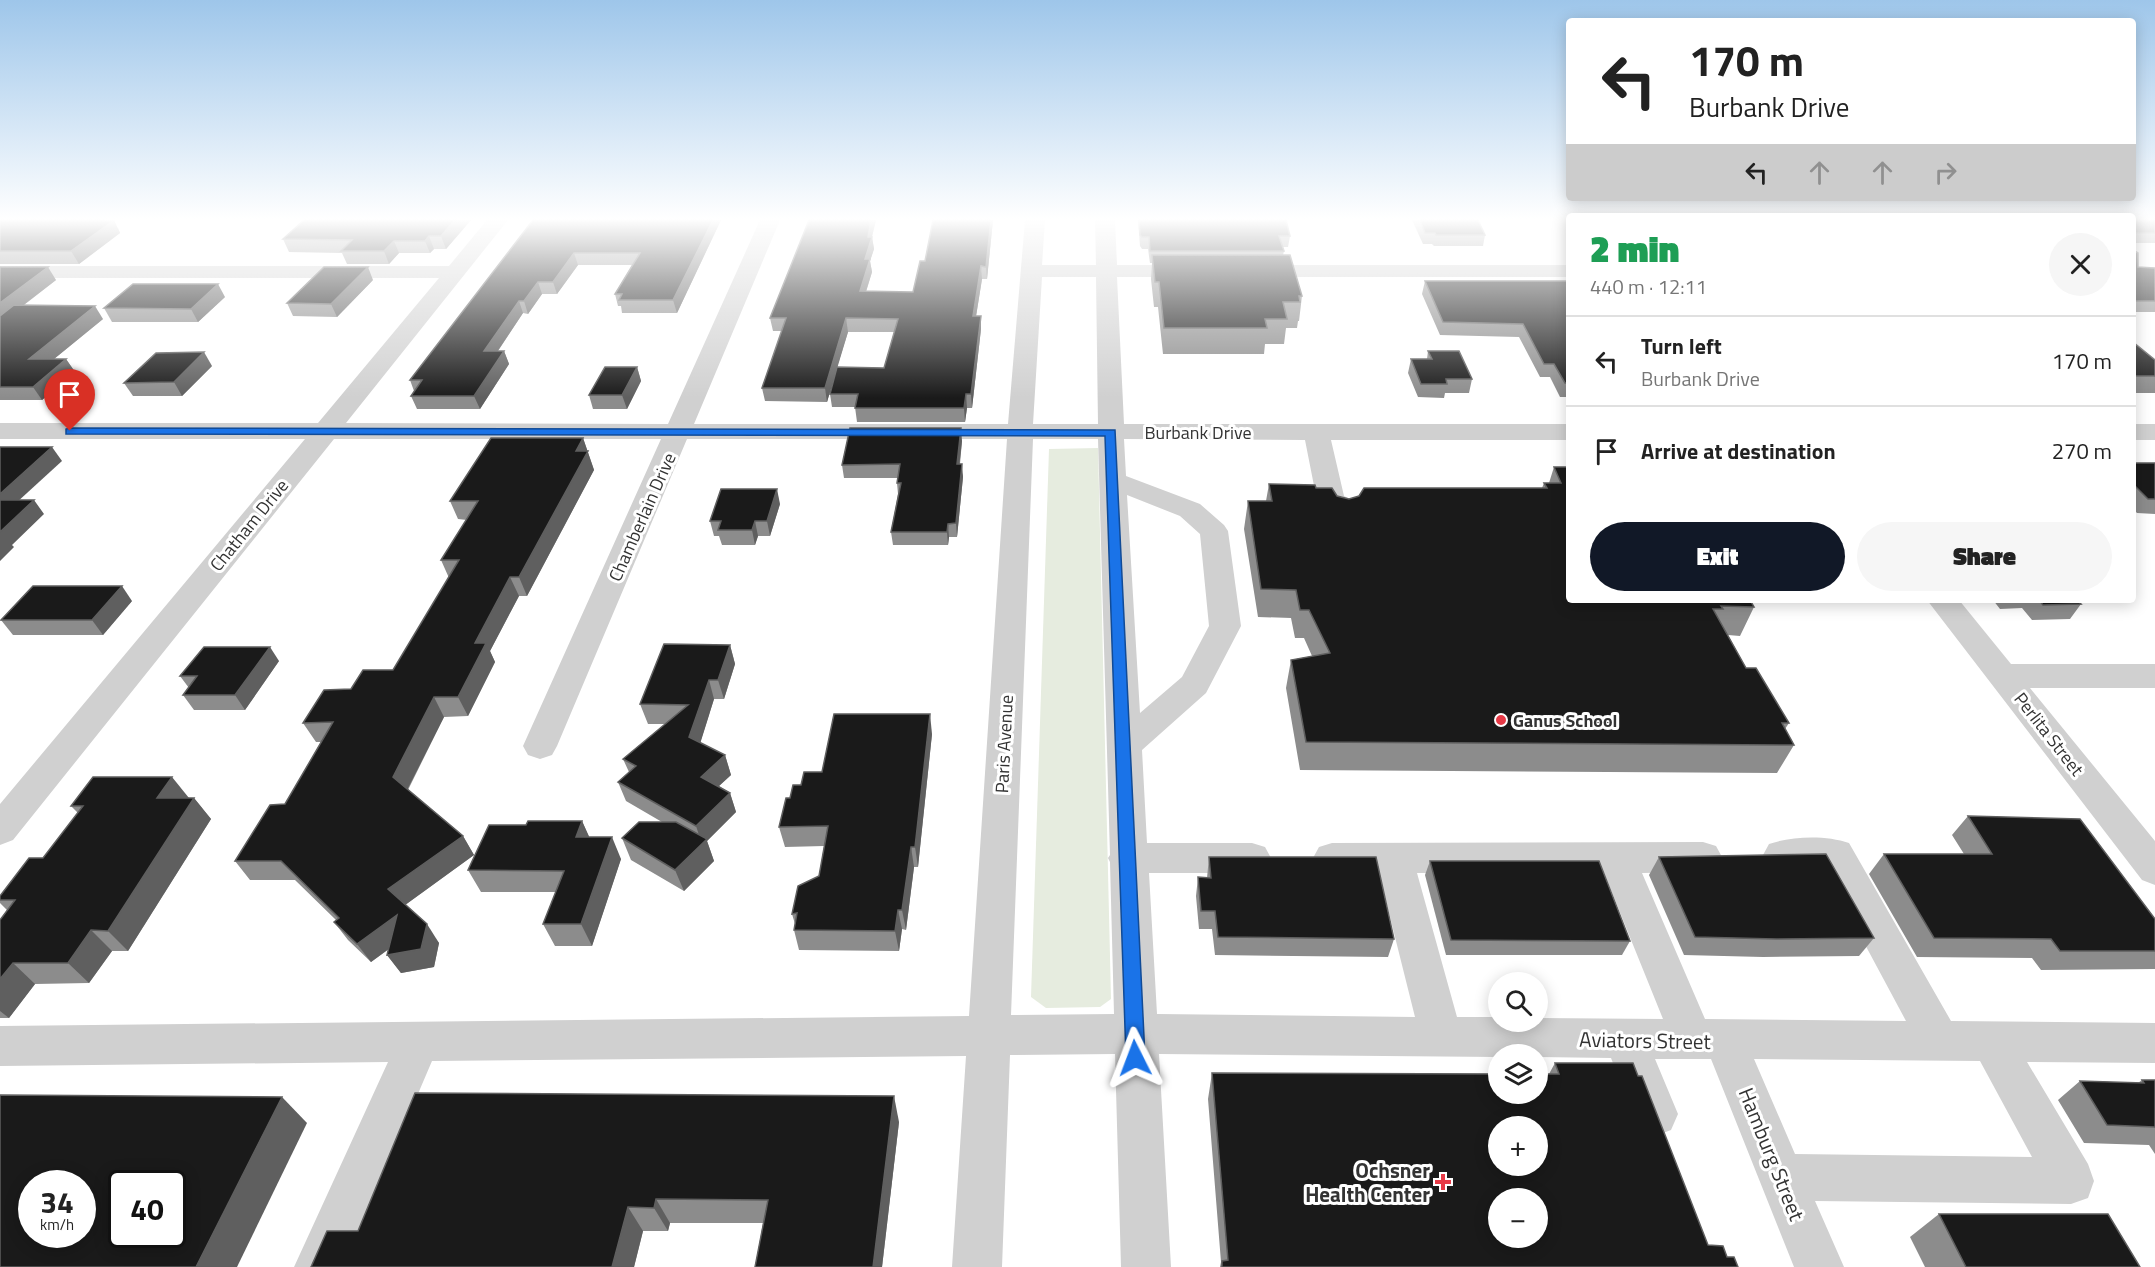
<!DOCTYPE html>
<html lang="en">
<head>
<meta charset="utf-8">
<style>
	:root { --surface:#fff; --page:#f6f6f6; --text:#222; --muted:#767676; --line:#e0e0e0; --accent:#111827 }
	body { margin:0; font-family:"Titillium Web",sans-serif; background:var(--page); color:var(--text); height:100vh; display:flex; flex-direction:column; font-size:22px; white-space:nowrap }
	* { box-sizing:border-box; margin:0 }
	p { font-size:20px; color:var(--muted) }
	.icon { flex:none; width:33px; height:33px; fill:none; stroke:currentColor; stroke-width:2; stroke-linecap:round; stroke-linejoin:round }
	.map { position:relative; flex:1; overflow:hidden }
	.details { position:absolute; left:1566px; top:213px; width:570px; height:390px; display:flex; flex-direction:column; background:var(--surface); border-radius:6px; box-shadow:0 3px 15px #0003 }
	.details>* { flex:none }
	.hud { position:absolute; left:1566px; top:18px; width:570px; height:183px; border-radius:6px; box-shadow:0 3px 15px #0003; background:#fff; color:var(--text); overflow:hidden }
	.controls { position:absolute; left:1488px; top:972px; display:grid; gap:12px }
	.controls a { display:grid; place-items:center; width:60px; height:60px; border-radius:50%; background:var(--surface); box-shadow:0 3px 15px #0003; font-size:30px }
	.speed { position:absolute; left:18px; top:1170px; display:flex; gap:12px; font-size:30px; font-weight:700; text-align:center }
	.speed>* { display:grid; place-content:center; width:78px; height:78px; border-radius:50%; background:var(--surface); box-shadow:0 3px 15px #0003; line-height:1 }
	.speed small { font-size:15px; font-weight:400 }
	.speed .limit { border:3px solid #111; border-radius:9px; background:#fff; color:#111 }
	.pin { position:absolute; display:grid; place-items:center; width:51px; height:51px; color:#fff; margin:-62px -26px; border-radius:50% 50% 50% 0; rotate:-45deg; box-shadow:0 0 6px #0007 }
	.pin .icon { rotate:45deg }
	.me { position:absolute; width:66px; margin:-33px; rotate:357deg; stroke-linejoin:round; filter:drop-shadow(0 0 4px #0008) }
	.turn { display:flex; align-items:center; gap:21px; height:126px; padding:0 24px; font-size:27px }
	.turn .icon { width:78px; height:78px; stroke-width:2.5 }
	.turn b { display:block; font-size:42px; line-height:51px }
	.lanes { display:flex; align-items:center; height:57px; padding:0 24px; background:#0003; justify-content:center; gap:30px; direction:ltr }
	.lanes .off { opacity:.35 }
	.round { display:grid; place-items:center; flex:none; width:63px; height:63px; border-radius:32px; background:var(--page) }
	.headline { display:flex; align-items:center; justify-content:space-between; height:102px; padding:0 24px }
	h1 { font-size:36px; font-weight:800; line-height:45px; color:#1e9e55 }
	.button { display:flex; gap:12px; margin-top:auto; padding:12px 24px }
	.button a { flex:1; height:69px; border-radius:36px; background:var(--accent); color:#fff; font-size:24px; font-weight:800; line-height:69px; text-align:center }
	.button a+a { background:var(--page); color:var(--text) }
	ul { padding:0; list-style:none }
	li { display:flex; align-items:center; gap:18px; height:90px; padding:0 24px; border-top:2px solid var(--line) }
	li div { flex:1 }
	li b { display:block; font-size:22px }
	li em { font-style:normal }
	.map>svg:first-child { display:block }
</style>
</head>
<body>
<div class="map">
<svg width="2155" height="1267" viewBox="0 0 2155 1267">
	<rect width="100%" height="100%" fill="#fff"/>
	<!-- green -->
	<polygon fill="#e6ecdf" points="1098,448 1111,999 1100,1007 1046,1008 1031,997 1049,449"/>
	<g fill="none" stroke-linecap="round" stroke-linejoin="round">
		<!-- minor -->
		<g fill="#d0d0d0" fill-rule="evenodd">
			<path d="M487,220H508L346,423L668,424L760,220H780L694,424H1008L1025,220H1045L1042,265H1096L1095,220H1115L1117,265H1193L1201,266L1204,271L1201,276L1193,277H1117L1124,424H1569V440H1331L1344,496L1350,499L1357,515L1353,521L1343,524L1333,521L1327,510L1321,507L1317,501L1305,440L1124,439L1126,476L1200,504L1224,525L1228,531L1241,626L1206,693L1142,750L1147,843H1252L1265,847L1271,858L1265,869L1252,873H1149L1157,1014L1415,1017L1379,873H1332L1319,869L1313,858L1319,847L1332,843L1703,842L1716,846L1722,857L1716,868L1703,872L1642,873L1705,1019L1906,1021L1825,870H1782L1769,866L1763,855L1769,844C1792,836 1826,835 1849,843L1951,1021L2155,1023V1063L2027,1062L2088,1164L2094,1181L2088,1198L2071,1204L1815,1201L1844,1267H1794L1711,1059C1692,1059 1674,1059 1655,1059L1678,1114L1671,1130L1655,1136L1639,1130L1611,1058L1538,1057V1054H1498V1057L1159,1054L1171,1267H1121L1115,1054L1010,1055L1002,1267H952L966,1056L432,1061L344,1267H294L388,1062L0,1066V1026L969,1016L1007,439H687L557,746L552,755L540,759L528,755L523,746L661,439H334L13,840L0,845V804L305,439H0V423H318L439,278H0V266H449ZM1042,277H1096L1098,424H1033ZM1033,439H1098L1110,855L1108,858L1110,862L1114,1014L1011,1015ZM1127,495L1180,516L1200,534L1209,626L1182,677L1140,713ZM1417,873H1604L1663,1019L1538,1018V1022H1498V1017H1457ZM1754,1059L1980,1061L2032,1157L1795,1154Z"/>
			<polygon points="1252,265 1569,265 1569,277 1252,277 1244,276 1241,271 1244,266"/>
			<rect x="2133" y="424" width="22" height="16"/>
			<polygon points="1927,600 1959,600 2011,664 2155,664 2155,688 2030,688 2155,841 2155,885 2142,880"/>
		</g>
	</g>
	<!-- wall -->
	<g fill="#8c8c8c" fill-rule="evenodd">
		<polygon points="0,220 118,228 120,233 79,264 0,264"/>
		<polygon points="471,220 446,249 434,249 430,253 399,253 389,264 347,264 342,253 289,252 283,239"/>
		<polygon points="533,220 721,220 677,313 622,313 621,306 618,306 615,294 632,265 578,265 557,294 542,294 528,314 523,313 498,351 504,351 509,364 480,409 417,409 411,396 414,391 410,380"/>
		<path d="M876,220L872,237L874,249L870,261L872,272L866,292H913L925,261L932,224V220H993L987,279H982L976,316H981V329L972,408H967L965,422H857L855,407H832L830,394L836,371L827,402L765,401L762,388L782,331H773L770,318ZM848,332H894L884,368L837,367Z"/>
		<polygon points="1138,220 1286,220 1290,236 1288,247 1283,247 1284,251 1283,255 1302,296 1299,321 1298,321 1297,328 1286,328 1284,344 1265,344 1264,354 1163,354 1158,307 1154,307 1151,279 1152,263 1150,263 1148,249 1142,249 1140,246"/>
		<polygon points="1412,220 1478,220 1485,235 1483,246 1434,246 1432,244 1423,244"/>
		<rect x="2133" y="220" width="22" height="23"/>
		<polygon points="2133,250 2138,267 2155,268 2155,312 2133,312"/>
		<polygon points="0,267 56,280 24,305 103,319 54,359 66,359 75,372 42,400 0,400"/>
		<polygon points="373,280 337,317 293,316 287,303"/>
		<polygon points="1425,281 1569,281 1569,397 1560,397 1550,377 1540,377 1519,337 1440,335 1422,294"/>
		<polygon points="225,297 198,322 112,322 104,308"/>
		<polygon points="2133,342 2155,360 2155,393 2133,393"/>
		<polygon points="1428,351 1472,379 1469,393 1445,393 1444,398 1418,397 1408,373 1411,359 1427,359"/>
		<polygon points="212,366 182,396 133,396 124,383"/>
		<polygon points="637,367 641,381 627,409 593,409 589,395"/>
		<polygon points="583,438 594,470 527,596 519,596 490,651 495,662 468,716 444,717 408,790 463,836 474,855 405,905 439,943 434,967 401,973 387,955 389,949 371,962 348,940 334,922 336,920 295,880 250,880 235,861 285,804 321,742 316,742 303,723 351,689 393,670 449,578 441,560 467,520 458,519 450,501"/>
		<polygon points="962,441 960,464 963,477 957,537 949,537 948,545 893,545 891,532 898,494 897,483 898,478 844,478 842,465"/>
		<polygon points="2133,463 2155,463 2155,514 2137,513 2133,509"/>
		<polygon points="1554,467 1754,607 1740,636 1728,635 1746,668 1789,723 1785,729 1794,745 1777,773 1300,770 1286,688 1291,660 1312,656 1304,638 1295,638 1291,618 1258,617 1244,529 1248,501 1266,501 1269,484 1316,488 1337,496 1349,499 1542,488 1544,483 1549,483"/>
		<polygon points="780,504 770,536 758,536 755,545 722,545 719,536 714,536 710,521"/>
		<polygon points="1993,600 2077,600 2081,604 2070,619 2032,620 2022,608 2000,609"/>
		<polygon points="132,601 103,635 13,635 1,620"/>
		<polygon points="730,645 735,664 724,699 714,699 700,743 725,755 731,775 719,786 730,793 736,812 707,841 714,861 684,891 631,860 622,838 662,822 626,801 618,782 629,772 623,759 665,724 648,724 640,704"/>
		<polygon points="279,661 245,710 194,710 183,695 189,688 180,676"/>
		<polygon points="932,734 918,867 914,867 906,930 902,929 899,951 799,950 794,930 795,924 792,914 819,876 824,846 785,847 779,827 790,798 801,785 822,772"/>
		<polygon points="194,798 211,819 128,951 112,951 89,983 35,984 9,1018 0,1018 0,920 7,910 0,903 0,896 43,858 78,813 71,806"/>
		<polygon points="1968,816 2155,919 2155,969 2041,970 2032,958 1917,957 1869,874 1884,854 1964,854 1952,835"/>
		<polygon points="582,821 589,837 621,859 592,946 555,946 543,924 556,892 481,892 468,870 526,825"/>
		<polygon points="1209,857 1394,939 1388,957 1215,955 1212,929 1199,929 1196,896 1198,877 1207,878"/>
		<polygon points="1659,857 1874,938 1859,956 1763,957 1684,955 1649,875"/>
		<polygon points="1430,861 1630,941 1622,955 1446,955 1425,875"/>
		<polygon points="1555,1063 1638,1076 1708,1245 1727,1257 1738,1267 1220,1267 1221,1262 1208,1099 1212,1073 1549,1074"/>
		<polygon points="2142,1080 2155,1080 2155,1154 2149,1145 2084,1143 2058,1100 2080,1081 2138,1083"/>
		<polygon points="899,1122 882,1267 755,1267 763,1223 670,1223 668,1231 643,1231 634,1267 311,1267 358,1231"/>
		<polygon points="1939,1214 2140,1267 1925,1267 1910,1237"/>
	</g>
	<!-- shaded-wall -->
	<g fill="#5f5f5f">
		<polygon points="104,220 114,220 120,233 79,264 71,251"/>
		<polygon points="455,220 471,220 446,249 441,236"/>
		<polygon points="713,220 721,220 677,313 673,300"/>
		<polygon points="871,220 876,220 870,244 872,237 874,249 870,261 872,272 862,304 860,291 865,259 868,237"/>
		<polygon points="991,220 993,220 987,279 986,267"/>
		<polygon points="429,236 434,249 430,253 425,241"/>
		<polygon points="394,241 399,253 389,264 384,251"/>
		<polygon points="574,253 578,265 557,294 553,282"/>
		<polygon points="981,266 982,279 974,329 973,316"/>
		<polygon points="48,267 56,280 0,323 0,303"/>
		<polygon points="368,267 373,280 337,317 331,304"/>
		<polygon points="538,282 542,294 528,314 524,301"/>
		<polygon points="218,284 225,297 198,322 191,309"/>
		<polygon points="519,301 523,313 489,364 484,351"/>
		<polygon points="95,306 103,319 38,372 29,359"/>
		<polygon points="981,316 981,329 972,408 971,394"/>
		<polygon points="846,318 848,332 827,402 825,388"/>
		<polygon points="504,351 509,364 480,409 474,396"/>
		<polygon points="204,352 212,366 182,396 174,382"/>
		<polygon points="66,359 75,372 42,400 33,387"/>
		<polygon points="637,367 641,381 627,409 622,395"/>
		<polygon points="966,394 967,408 965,422 964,408"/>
		<polygon points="961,428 962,441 958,477 957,464"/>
		<polygon points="583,438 594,470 527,596 519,577 576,451"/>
		<polygon points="52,447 62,461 4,514 0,509 0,494"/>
		<polygon points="962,464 963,477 957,537 956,523"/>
		<polygon points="777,489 780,504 770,536 767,521"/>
		<polygon points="34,500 44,514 12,545 14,547 0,561 0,532"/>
		<polygon points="755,521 758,536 755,545 752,530"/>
		<polygon points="948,524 949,537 948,545 947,532"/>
		<polygon points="510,577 519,596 490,651 495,662 468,716 458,697 475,643"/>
		<polygon points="122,586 132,601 103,635 92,620"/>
		<polygon points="730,645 735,664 724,699 718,680"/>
		<polygon points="270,647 279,661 245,710 235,695"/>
		<polygon points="709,680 714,699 696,757 689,737"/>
		<polygon points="434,697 444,717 404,796 393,777"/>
		<polygon points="930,714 932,734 918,867 915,847"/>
		<polygon points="725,755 731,775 708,796 701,777"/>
		<polygon points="172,777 189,798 157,798"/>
		<polygon points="730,793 736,812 707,841 714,861 684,891 675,870 702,844 696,826"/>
		<polygon points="194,798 211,819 128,951 108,931"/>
		<polygon points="582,821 592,843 576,837"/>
		<polygon points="463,836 474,855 401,908 388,889"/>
		<polygon points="612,837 621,859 592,946 581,924"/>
		<polygon points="911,847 914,867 906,930 902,910"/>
		<polygon points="898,910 902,929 899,951 895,931"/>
		<polygon points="397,915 409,934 371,962 357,944"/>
		<polygon points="427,924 439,943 434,967 401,973 387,955"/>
		<polygon points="91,930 112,951 89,983 68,963"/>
		<polygon points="13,963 35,984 9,1018 0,1011 0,979"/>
		<polygon points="894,1096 899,1122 882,1267 873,1267"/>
		<polygon points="282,1097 307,1123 237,1267 196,1267"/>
		<polygon points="656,1199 670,1223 668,1231 654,1208"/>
		<polygon points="628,1207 643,1231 634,1267 612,1267"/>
	</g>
	<!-- building -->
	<g fill="#1a1a1a" stroke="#5f5f5f" stroke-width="1.5" fill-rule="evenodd">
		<polygon points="0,220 104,220 113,221 71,251 0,251"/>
		<polygon points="304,220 455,220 441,236 429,236 425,241 394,241 384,251 341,251 352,240 283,239"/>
		<polygon points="533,220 713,220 673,300 619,300 622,294 615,294 640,253 574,253 553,282 538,282 524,301 519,301 484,351 504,351 474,396 411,396 422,380 410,380"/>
		<polygon points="809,220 871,220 868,237 872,237 865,259 870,259 860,291 913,292 920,261 925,261 933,220 991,220 986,267 981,266 973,316 981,316 971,394 966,394 964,408 855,408 858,394 830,394 837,367 884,368 898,319 846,318 825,388 762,388 786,318 770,318"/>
		<polygon points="1139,220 1286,220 1290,236 1279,236 1284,251 1150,251 1149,237 1142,237 1140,235"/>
		<polygon points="1420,220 1478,220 1485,235 1436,235 1435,233 1425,233"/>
		<rect x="2133" y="220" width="22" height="13"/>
		<polygon points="2133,250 2138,253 2138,267 2155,268 2155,301 2133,301"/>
		<polygon points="1152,255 1290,255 1302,296 1299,296 1300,302 1283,302 1287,319 1265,319 1267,328 1164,328 1159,282 1155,282"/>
		<polygon points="0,267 48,267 0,303"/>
		<polygon points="324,267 368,267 331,304 287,303"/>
		<polygon points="1425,281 1569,281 1569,383 1565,383 1554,364 1544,364 1523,324 1443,322"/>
		<polygon points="133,284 218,284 191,309 104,308"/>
		<polygon points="14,305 95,306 29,359 66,359 33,387 0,387 0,316"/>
		<polygon points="2133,342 2155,360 2155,376 2133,376"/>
		<polygon points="1428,351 1459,351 1472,379 1446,379 1447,384 1421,384 1411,359 1432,359"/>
		<polygon points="204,352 174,382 124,383 156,353"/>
		<polygon points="605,367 637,367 622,395 589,395"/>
		<polygon points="850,428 961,428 957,464 962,464 956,523 948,524 947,532 891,532 901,483 897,483 900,464 842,465"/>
		<polygon points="491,438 583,438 576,451 588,451 519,577 510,577 475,643 486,643 458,697 434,697 393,777 463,836 388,889 427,924 421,949 387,955 397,915 357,944 334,922 339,918 281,861 235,861 270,805 285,804 333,722 303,723 324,690 351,689 363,670 393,670 459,560 441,560 478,501 450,501"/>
		<polygon points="0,447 52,447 0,494"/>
		<polygon points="2133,463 2155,463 2155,499 2148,499 2133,484"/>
		<polygon points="1554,467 1569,467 1569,600 1750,600 1754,607 1721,606 1723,609 1713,609 1746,668 1756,668 1789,723 1782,723 1794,745 1306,742 1291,660 1330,653 1309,610 1300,610 1296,590 1261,589 1248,501 1272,501 1269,484 1315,485 1316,488 1332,488 1337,496 1349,499 1359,496 1364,488 1547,488 1544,483 1561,483"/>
		<polygon points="721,489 777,489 767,521 755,521 752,530 718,530 721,521 710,521"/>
		<polygon points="0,500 34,500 0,532"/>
		<polygon points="33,586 122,586 92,620 1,620"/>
		<polygon points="2039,600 2077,600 2081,604 2043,605"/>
		<polygon points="664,644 730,645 718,680 709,680 689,737 725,755 701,777 730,793 696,826 618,782 636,766 623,759 688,705 640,704"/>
		<polygon points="204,647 270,647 235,695 183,695 197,676 180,676"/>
		<polygon points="834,714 930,714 915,847 911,847 902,910 898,910 895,931 794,930 797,913 792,914 798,886 819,876 828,826 779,827 786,798 790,798 793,785 801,785 804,772 822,772"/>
		<polygon points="93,777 172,777 157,798 194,798 108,931 91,930 68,963 13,963 0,979 0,920 15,900 0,900 0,896 29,858 43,858 83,806 71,806"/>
		<polygon points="1968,816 2080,819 2155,919 2155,951 2060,951 2051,939 1934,938 1884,854 1992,854"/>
		<polygon points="528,821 582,821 576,837 612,837 581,924 543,924 564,871 468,870 489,825 526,825"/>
		<polygon points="639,822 676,822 707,839 675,870 622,838"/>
		<polygon points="1826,854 1874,938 1776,939 1695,937 1659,857"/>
		<polygon points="1209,857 1376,857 1394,939 1218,937 1215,911 1201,911 1198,877 1211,878"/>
		<polygon points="1430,861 1599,861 1630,941 1451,940"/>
		<path d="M1555,1063H1633L1638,1076H1642L1708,1245L1723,1246L1727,1257H1734L1738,1267H1222V1261L1228,1260L1212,1073L1498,1074V1094H1538V1074H1559ZM1498,1126H1538V1166H1498ZM1498,1198H1538V1238H1498Z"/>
		<polygon points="2142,1080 2155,1080 2155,1127 2107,1125 2080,1081 2144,1083"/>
		<polygon points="415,1093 894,1096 873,1267 755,1267 768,1200 656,1199 654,1208 628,1207 612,1267 311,1267 327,1231 358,1231"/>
		<path d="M0,1095L282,1097L196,1267H0ZM32,1184H82V1234H32ZM122,1184H172V1234H122Z"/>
		<polygon points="1939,1214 2108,1214 2140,1267 1966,1267"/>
	</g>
	<!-- sky -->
	<linearGradient id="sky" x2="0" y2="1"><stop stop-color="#9ec6ea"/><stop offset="0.55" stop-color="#fff"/><stop offset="1" stop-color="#fff" stop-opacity="0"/></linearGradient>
	<rect width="2155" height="398" fill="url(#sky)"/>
	<!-- route -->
	<polygon fill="#1a73e8" stroke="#114b97" stroke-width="1.5" points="70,428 1115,430 1145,1058 1142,1064 1135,1067 1129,1064 1126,1058 1105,436 66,434 66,429"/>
	<!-- markers -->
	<g fill="#e63946" stroke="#fff" stroke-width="2">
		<circle cx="1501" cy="720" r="6"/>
		<path d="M1440 1173h6v6h6v6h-6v6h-6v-6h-6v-6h6z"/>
	</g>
	<g text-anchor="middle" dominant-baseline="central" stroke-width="6" stroke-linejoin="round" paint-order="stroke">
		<!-- street labels -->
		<g font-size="18" fill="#333" stroke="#fff">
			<text x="1198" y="432">Burbank Drive</text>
			<text transform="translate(642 517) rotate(-66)">Chamberlain Drive</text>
			<text transform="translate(249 525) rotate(-51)">Chatham Drive</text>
			<text transform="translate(2049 734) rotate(52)">Perlita Street</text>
			<text transform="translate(1004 744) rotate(-87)">Paris Avenue</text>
		</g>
		<!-- poi labels -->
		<g font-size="18" font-weight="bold" fill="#333" stroke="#fff" text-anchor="start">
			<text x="1513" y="720">Ganus School</text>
		</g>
		<!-- near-street labels -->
		<g font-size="21" fill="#333" stroke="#fff">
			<text transform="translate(1645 1040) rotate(1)">Aviators Street</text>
			<text transform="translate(1772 1154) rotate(68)">Hamburg Street</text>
		</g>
		<!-- near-poi labels -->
		<g font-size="21" font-weight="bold" fill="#333" stroke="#fff" text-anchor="end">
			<text x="1430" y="1170">Ochsner<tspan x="1430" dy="24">Health Center</tspan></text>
		</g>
	</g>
</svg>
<div class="controls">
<a><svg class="icon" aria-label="search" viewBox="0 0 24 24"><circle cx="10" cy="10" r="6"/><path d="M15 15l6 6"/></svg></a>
<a><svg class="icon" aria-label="layers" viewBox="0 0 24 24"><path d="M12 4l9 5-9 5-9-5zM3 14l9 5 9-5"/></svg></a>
<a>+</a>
<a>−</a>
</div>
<div class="speed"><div>34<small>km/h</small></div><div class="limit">40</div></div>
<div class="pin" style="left:70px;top:431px;background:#d93025"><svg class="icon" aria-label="arrive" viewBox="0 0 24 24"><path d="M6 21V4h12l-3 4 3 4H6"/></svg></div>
<svg class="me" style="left:1135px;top:1058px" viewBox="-20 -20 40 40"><path d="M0-17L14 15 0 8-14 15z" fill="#1a73e8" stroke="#fff" stroke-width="4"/></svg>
<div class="hud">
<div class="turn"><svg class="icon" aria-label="left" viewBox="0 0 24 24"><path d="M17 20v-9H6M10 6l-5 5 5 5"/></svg><div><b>170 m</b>Burbank Drive</div></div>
<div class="lanes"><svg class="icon" aria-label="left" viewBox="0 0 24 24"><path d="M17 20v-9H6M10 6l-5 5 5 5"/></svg><svg class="icon off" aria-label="ahead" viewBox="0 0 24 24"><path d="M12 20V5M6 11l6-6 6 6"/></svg><svg class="icon off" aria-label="ahead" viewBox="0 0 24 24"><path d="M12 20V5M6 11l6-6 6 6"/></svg><svg class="icon off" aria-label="right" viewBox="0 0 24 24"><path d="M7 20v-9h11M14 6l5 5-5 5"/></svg></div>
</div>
<section class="details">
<div class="headline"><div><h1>2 min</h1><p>440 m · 12:11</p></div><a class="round"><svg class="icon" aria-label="close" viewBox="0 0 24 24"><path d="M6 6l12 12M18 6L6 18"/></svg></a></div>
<ul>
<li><svg class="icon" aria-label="left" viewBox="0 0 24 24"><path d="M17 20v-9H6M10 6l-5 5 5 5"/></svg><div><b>Turn left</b><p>Burbank Drive</p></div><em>170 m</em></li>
<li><svg class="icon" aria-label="arrive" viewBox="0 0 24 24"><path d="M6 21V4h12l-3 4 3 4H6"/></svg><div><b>Arrive at destination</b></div><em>270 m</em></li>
</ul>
<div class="button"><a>Exit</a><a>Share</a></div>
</section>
</div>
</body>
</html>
